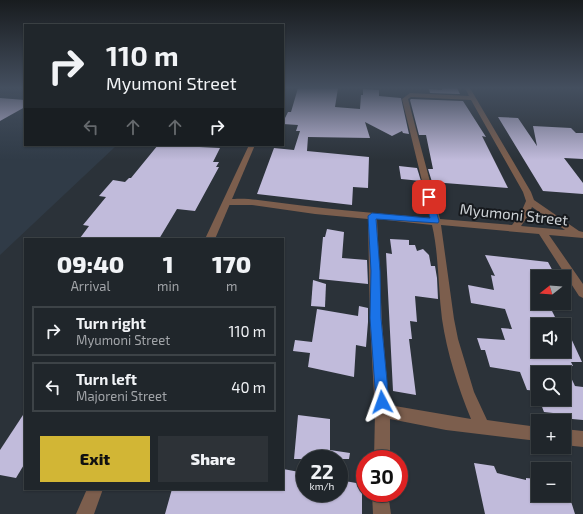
<!DOCTYPE html>
<html lang="en">
<head>
<meta charset="utf-8">
<style>
	:root { --surface:#20262b; --page:#2d3237; --text:#f1f3f6; --muted:#a2a5a9; --line:#3d4347; --accent:#d2b635 }
	body { margin:0; font-family:"Exo 2",sans-serif; background:var(--page); color:var(--text); height:100vh; display:flex; flex-direction:column; font-size:15px; white-space:nowrap }
	* { box-sizing:border-box; margin:0 }
	p { font-size:13px; color:var(--muted) }
	.icon { flex:none; width:22px; height:22px; fill:none; stroke:currentColor; stroke-width:2; stroke-linecap:round; stroke-linejoin:round }
	.map { position:relative; flex:1; overflow:hidden }
	.side { position:absolute; left:24px; top:238px; width:260px; height:252px; display:flex; flex-direction:column; background:var(--surface); border-radius:0px; box-shadow:0 1px 3px #0004,0 0 0 1px var(--line) }
	.side>* { flex:none }
	.top-card { position:absolute; left:24px; top:24px; width:260px; height:122px; border-radius:0px; box-shadow:0 1px 3px #0004,0 0 0 1px var(--line); background:#20262b; color:var(--text); overflow:hidden }
	.needle { width:26px; rotate:253deg }
	.controls { position:absolute; left:531px; top:270px; display:grid; gap:8px }
	.controls a { display:grid; place-items:center; width:40px; height:40px; border-radius:0px; background:var(--surface); box-shadow:0 1px 3px #0004,0 0 0 1px var(--line); font-size:20px }
	.speed { position:absolute; left:296px; top:450px; display:flex; gap:8px; font-size:20px; font-weight:700; text-align:center }
	.speed>* { display:grid; place-content:center; width:52px; height:52px; border-radius:50%; background:var(--surface); box-shadow:0 1px 3px #0004,0 0 0 1px var(--line); line-height:1 }
	.speed small { font-size:10px; font-weight:400 }
	.speed .limit { border:6px solid #d22; background:#fff; color:#111 }
	.pin { position:absolute; display:grid; place-items:center; width:34px; height:34px; color:#fff; margin:-17px; border-radius:8px; box-shadow:0 2px 6px #0006 }
	.me { position:absolute; width:44px; margin:-22px; rotate:356deg; stroke-linejoin:round; filter:drop-shadow(0 0 3px #0008) }
	.turn { display:flex; align-items:center; gap:14px; height:84px; padding:0 16px; font-size:18px }
	.turn .icon { width:52px; height:52px; stroke-width:2.5 }
	.turn b { display:block; font-size:28px; line-height:34px }
	.lanes { display:flex; align-items:center; height:38px; padding:0 16px; background:#0003; justify-content:center; gap:20px; direction:ltr }
	.lanes .off { opacity:.35 }
	.eta { display:flex; justify-content:space-evenly; align-items:center; height:68px; text-align:center }
	.eta b { font-size:24px; font-weight:800; line-height:28px }
	.cta { display:flex; gap:8px; margin-top:auto; padding:8px 16px }
	.cta a { flex:1; height:46px; border-radius:0px; background:var(--accent); color:#111; font-size:16px; font-weight:800; line-height:46px; text-align:center }
	.cta a+a { background:var(--page); color:var(--text) }
	ul { padding:0; list-style:none }
	li { display:flex; align-items:center; gap:12px; height:50px; margin:0 8px 6px; padding:0 8px; border:2px solid var(--line); border-radius:0px }
	li div { flex:1 }
	li b { display:block; font-size:15px }
	li em { font-style:normal }
	.map>svg:first-child { display:block }
</style>
</head>
<body>
<div class="map">
<svg width="583" height="514" viewBox="0 0 583 514">
	<rect width="100%" height="100%" fill="#2b3239"/>
	<!-- built -->
	<polygon fill="#303b47" points="0,88 25,88 25,145 117,145 0,255"/>
	<!-- building -->
	<g fill="#c1bbdb">
		<polygon points="298,88 338,88 335,107 360,109 361,95 363,95 363,89 379,90 379,96 401,98 409,134 403,133 402,131 392,136 365,122 370,138 308,137 307,151 369,157 368,188 353,187 352,205 257,194 274,148 294,150 300,131 296,131 298,125 283,124 283,122 288,112 291,112"/>
		<polygon points="442,88 457,88 460,94 430,93 429,89 442,90"/>
		<polygon points="0,98 25,100 25,107 0,121"/>
		<polygon points="411,99 463,101 486,137 482,136 508,188 432,182 428,169 433,169 426,135 419,135 410,100"/>
		<polygon points="498,117 518,118 537,146 533,126 571,128 576,133 583,133 583,159 564,158 583,183 583,194 543,191"/>
		<polygon points="158,145 220,148 213,162 219,162 216,167 219,167 195,211 177,209 159,239 80,238 89,226 83,225 106,197 99,196 113,180 125,182 129,178 131,178"/>
		<polygon points="399,166 417,168 421,181 401,179"/>
		<polygon points="327,229 344,232 342,258 367,260 368,284 319,279 323,237 325,237"/>
		<polygon points="390,239 409,240 409,245 415,245 417,251 423,249 429,255 431,266 435,266 437,278 438,299 415,296 417,322 410,321 412,339 409,339 416,395 393,391 386,253 392,254"/>
		<polygon points="485,255 548,262 556,277 534,277 538,285 538,303 547,303 549,305 559,325 538,325 538,351 564,351 564,323 582,362 571,362 573,366 565,365 575,386 583,387 583,420 572,419 571,415 544,412 539,399 564,399 564,373 538,373 538,391 527,390 520,372 490,367 485,350 481,350 477,338 505,340 501,328 512,329 505,309 471,303 468,285 494,290 491,275 495,276"/>
		<polygon points="313,280 326,284 325,307 311,306"/>
		<polygon points="359,306 368,308 368,322 366,347 356,345 354,377 308,367 310,353 293,351 295,340 312,342 317,309 358,316"/>
		<polygon points="25,412 25,463 16,478 0,475 0,450"/>
		<polygon points="298,415 330,419 330,450 350,453 349,459 294,459"/>
		<polygon points="474,463 494,466 497,473 526,480 526,478 538,479 538,495 569,495 575,514 485,514"/>
		<polygon points="283,469 305,473 305,493 339,493 339,480 362,484 362,514 165,514 172,489 283,489"/>
	</g>
	<g fill="none" stroke-linecap="round" stroke-linejoin="round">
		<!-- minor -->
		<g fill="#7c5e4d" fill-rule="evenodd">
			<path d="M465,88H470L531,192L534,200L579,231L583,232V238L549,235L583,284V298L579,296L539,234L441,225L454,319L458,339L474,392L487,420L538,427V441L446,430L390,419V459H374L375,413L370,323L368,219L315,214L252,205H227L223,202C228,197 251,199 258,200C316,208 373,213 431,218L402,99L410,93L469,96ZM411,97L471,100L523,192L526,201L520,215L512,225L440,219L408,99ZM532,207L565,230L521,226L528,216ZM377,219L432,225C439,255 438,288 442,319C447,353 458,387 471,419L389,405L382,323Z"/>
			<polygon points="564,429 583,431 583,447 564,445"/>
			<polygon points="372,493 388,493 391,514 373,514"/>
		</g>
		<!-- tertiary -->
		<g fill="#7c5e4d" fill-rule="evenodd">
			<polygon points="249,145 255,145 215,239 205,239"/>
			<polygon points="87,489 103,489 94,514 76,514"/>
		</g>
	</g>
	<!-- sky -->
	<linearGradient id="sky" x2="0" y2="1"><stop stop-color="#181c1f"/><stop offset="0.55" stop-color="#444f5f"/><stop offset="1" stop-color="#444f5f" stop-opacity="0"/></linearGradient>
	<rect width="583" height="160" fill="url(#sky)"/>
	<!-- route -->
	<polygon fill="#1a73e8" stroke="#114b97" points="429,194 432,197 439,221 438,223 376,219 380,271 381,318 389,402 387,406 382,408 378,406 376,402 370,318 371,271 368,216 372,213 430,218 425,197"/>
	<g text-anchor="middle" dominant-baseline="central" stroke-width="4" stroke-linejoin="round" paint-order="stroke">
		<!-- street labels -->
		<g font-size="15" fill="#ced3d7" stroke="#16191d">
			<text transform="translate(514 214) rotate(6)">Myumoni Street</text>
		</g>
	</g>
</svg>
<div class="controls">
<a><svg class="needle" viewBox="-14 -14 28 28"><path d="M0-13l5 13h-10z" fill="#e53935"/><path d="M0 13l5-13h-10z" fill="#a2a5a9"/></svg></a>
<a><svg class="icon" aria-label="sound" viewBox="0 0 24 24"><path d="M4 9h4l5-4v14l-5-4H4zM17 9q2 3 0 6"/></svg></a>
<a><svg class="icon" aria-label="search" viewBox="0 0 24 24"><circle cx="10" cy="10" r="6"/><path d="M15 15l6 6"/></svg></a>
<a>+</a>
<a>−</a>
</div>
<div class="speed"><div>22<small>km/h</small></div><div class="limit">30</div></div>
<div class="pin" style="left:429px;top:197px;background:#d93025"><svg class="icon" aria-label="arrive" viewBox="0 0 24 24"><path d="M6 21V4h12l-3 4 3 4H6"/></svg></div>
<svg class="me" style="left:382px;top:402px" viewBox="-20 -20 40 40"><path d="M0-17L14 15 0 8-14 15z" fill="#1a73e8" stroke="#fff" stroke-width="4"/></svg>
<div class="top-card">
<div class="turn"><svg class="icon" aria-label="right" viewBox="0 0 24 24"><path d="M7 20v-9h11M14 6l5 5-5 5"/></svg><div><b>110 m</b>Myumoni Street</div></div>
<div class="lanes"><svg class="icon off" aria-label="left" viewBox="0 0 24 24"><path d="M17 20v-9H6M10 6l-5 5 5 5"/></svg><svg class="icon off" aria-label="ahead" viewBox="0 0 24 24"><path d="M12 20V5M6 11l6-6 6 6"/></svg><svg class="icon off" aria-label="ahead" viewBox="0 0 24 24"><path d="M12 20V5M6 11l6-6 6 6"/></svg><svg class="icon" aria-label="right" viewBox="0 0 24 24"><path d="M7 20v-9h11M14 6l5 5-5 5"/></svg></div>
</div>
<section class="side">
<div class="eta">
<div><b>09:40</b><p>Arrival</p></div>
<div><b>1</b><p>min</p></div>
<div><b>170</b><p>m</p></div>
</div>
<ul>
<li><svg class="icon" aria-label="right" viewBox="0 0 24 24"><path d="M7 20v-9h11M14 6l5 5-5 5"/></svg><div><b>Turn right</b><p>Myumoni Street</p></div><em>110 m</em></li>
<li><svg class="icon" aria-label="left" viewBox="0 0 24 24"><path d="M17 20v-9H6M10 6l-5 5 5 5"/></svg><div><b>Turn left</b><p>Majoreni Street</p></div><em>40 m</em></li>
</ul>
<div class="cta"><a>Exit</a><a>Share</a></div>
</section>
</div>
</body>
</html>
